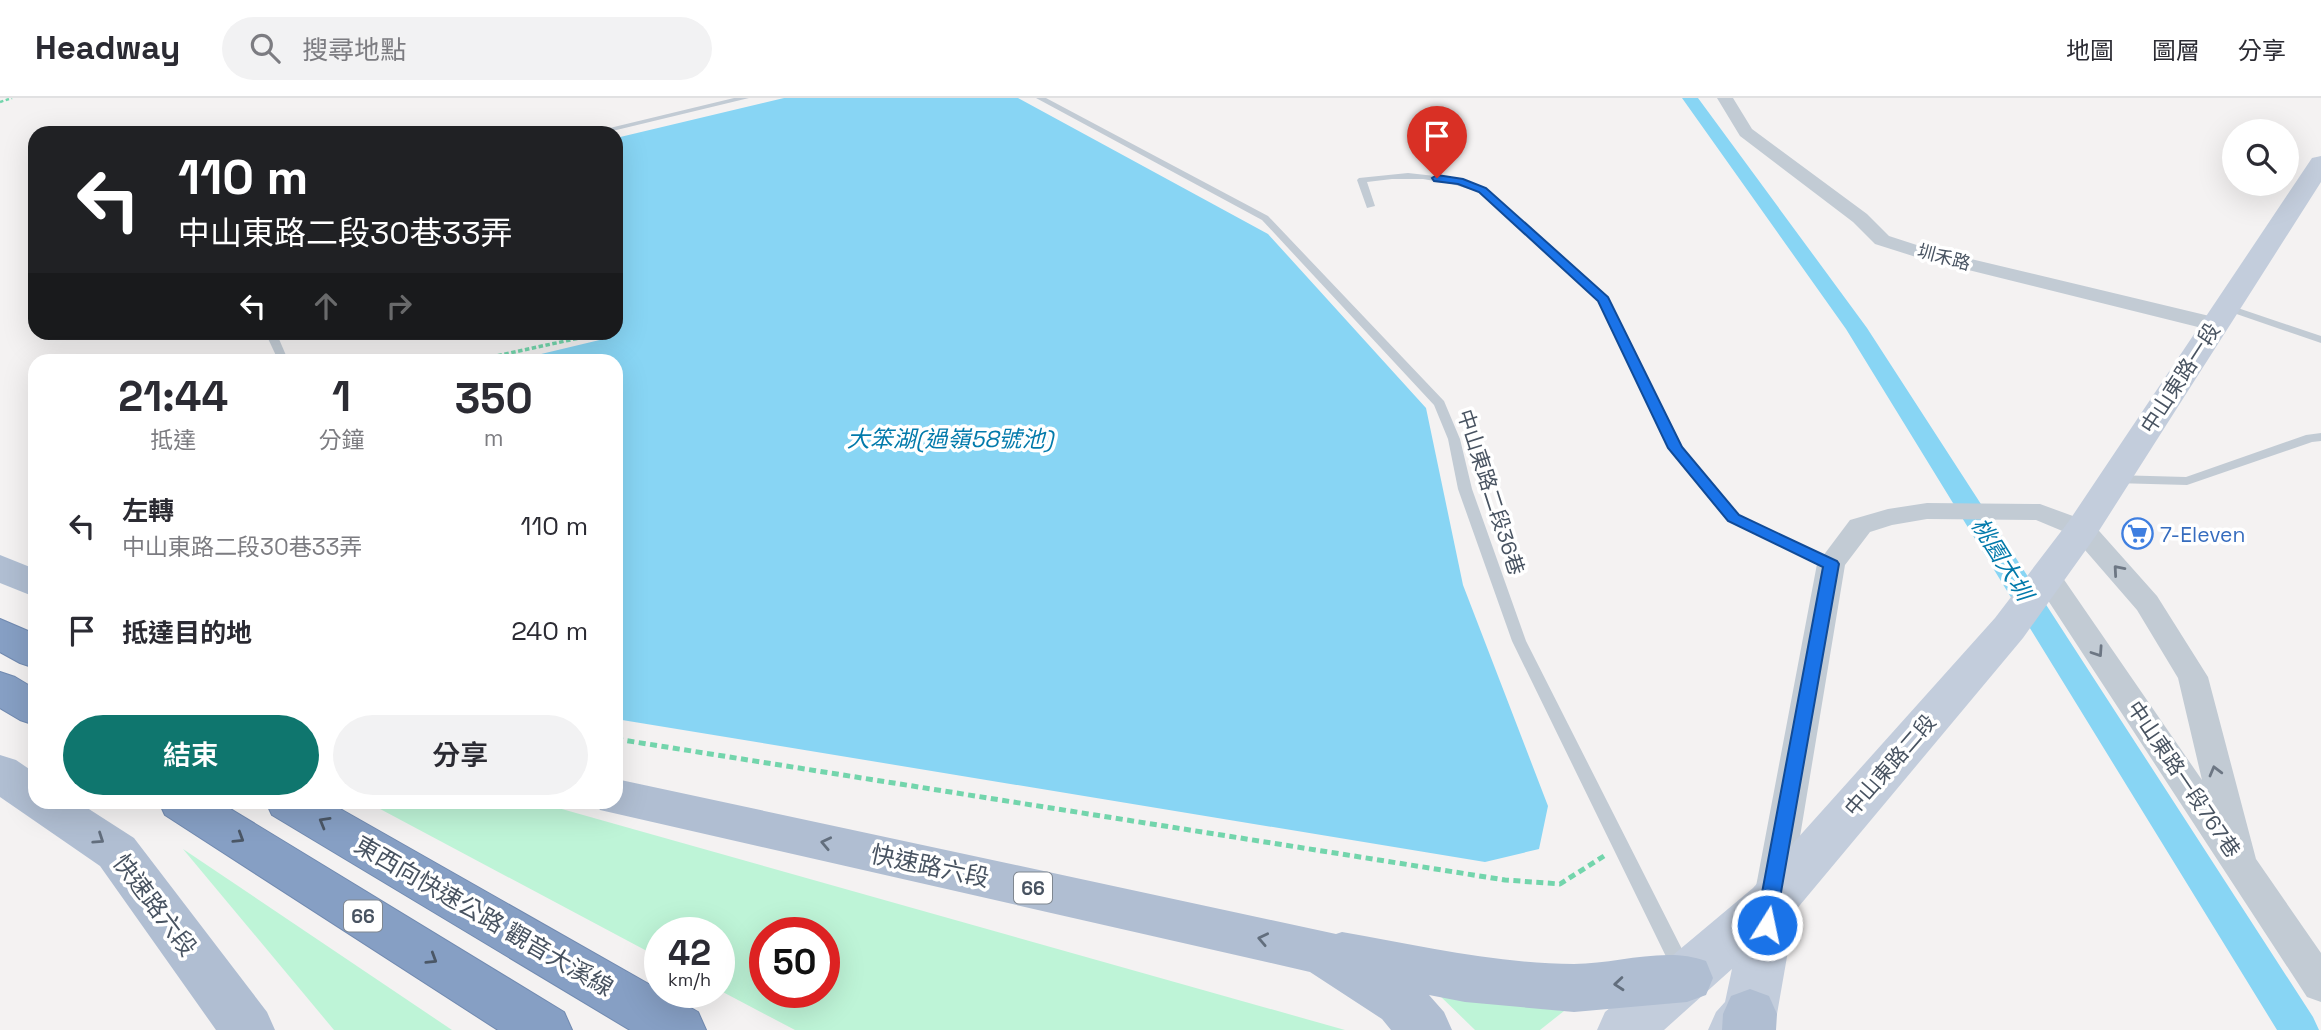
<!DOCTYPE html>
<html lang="zh-TW">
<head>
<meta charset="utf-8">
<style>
	:root { --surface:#fff; --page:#f2f2f3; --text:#2b2b33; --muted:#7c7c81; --line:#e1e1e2; --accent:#0f766e }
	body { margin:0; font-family:"Space Grotesk","Noto Sans TC",sans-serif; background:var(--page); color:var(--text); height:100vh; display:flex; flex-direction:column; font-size:26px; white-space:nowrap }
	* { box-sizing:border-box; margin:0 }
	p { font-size:23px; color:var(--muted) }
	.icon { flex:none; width:38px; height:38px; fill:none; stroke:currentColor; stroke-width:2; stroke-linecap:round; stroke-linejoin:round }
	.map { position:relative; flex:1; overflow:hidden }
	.drawer { position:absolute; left:28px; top:256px; width:595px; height:455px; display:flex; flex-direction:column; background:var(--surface); border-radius:21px; box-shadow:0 7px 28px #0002 }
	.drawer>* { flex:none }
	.guide { position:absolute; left:28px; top:28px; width:595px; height:214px; border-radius:21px; box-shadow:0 7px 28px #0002; background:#202124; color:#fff; overflow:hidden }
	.fabs { position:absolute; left:2222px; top:21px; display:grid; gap:14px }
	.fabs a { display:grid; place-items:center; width:77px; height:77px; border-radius:50%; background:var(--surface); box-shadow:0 7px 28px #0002; font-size:35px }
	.speed { position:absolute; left:644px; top:819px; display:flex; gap:14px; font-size:35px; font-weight:700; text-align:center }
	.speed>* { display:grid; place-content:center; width:91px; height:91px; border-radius:50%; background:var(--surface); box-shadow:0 7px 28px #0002; line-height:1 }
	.speed small { font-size:18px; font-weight:400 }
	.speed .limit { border:10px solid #d22; background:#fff; color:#111 }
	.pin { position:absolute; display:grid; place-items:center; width:60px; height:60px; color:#fff; margin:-72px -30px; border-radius:50% 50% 50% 0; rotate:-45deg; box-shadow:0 0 7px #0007 }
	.pin .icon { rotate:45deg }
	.me { position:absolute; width:77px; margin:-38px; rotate:10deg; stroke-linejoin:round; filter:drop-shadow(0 0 5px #0008) }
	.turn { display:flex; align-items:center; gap:24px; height:147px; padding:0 35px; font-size:32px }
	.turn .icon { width:91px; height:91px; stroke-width:2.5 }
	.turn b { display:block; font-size:49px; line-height:60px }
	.lanes { display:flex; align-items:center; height:66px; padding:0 35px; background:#0003; justify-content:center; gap:35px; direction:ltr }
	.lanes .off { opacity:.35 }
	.eta { display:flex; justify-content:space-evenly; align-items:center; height:119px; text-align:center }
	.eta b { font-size:42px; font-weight:600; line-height:49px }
	.button { display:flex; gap:14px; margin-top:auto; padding:14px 35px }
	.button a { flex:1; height:80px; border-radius:42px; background:var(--accent); color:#fff; font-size:28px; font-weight:600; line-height:80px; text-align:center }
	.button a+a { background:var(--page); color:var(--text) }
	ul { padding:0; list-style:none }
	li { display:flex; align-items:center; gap:21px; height:105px; padding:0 35px }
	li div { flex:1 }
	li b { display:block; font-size:26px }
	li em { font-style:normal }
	header { display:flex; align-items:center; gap:42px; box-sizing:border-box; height:98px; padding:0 35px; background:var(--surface); border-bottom:2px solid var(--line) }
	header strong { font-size:33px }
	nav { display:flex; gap:38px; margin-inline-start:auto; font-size:24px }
	.search { width:490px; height:63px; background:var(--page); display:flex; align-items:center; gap:18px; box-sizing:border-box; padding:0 24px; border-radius:38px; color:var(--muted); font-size:26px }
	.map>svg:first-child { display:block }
</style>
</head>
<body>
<header>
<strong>Headway</strong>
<div class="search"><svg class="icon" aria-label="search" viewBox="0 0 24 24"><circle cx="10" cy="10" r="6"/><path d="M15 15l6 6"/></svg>搜尋地點</div>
<nav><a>地圖</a><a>圖層</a><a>分享</a></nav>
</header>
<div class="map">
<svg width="2321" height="932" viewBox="0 0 2321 932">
	<rect width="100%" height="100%" fill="#f4f2f2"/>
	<!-- green -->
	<g fill="#bef4d7" fill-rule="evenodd">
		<path d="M367,704H537L1345,932H795L719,892V835H660V860ZM765,835H824V894H765Z"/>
		<polygon points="183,751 452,932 334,932"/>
		<polygon points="1433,891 1564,913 1540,932 1475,932"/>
	</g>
	<!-- water -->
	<polygon fill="#88d5f4" points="784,0 1018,0 1268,136 1426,310 1463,487 1548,708 1539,751 1485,764 616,621 616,262 516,262 608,240 610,235 616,234 616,40"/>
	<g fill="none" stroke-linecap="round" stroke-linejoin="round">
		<!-- canal -->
		<polygon fill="#88d5f4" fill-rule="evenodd" points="1682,0 1698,0 1867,230 2313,919 2319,932 2277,932 1846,231"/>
		<defs>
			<g id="highway">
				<polygon points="0,521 35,536 35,570 20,565 0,554"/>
				<polygon points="0,574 15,579 35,591 35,627 20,622 0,610"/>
				<polygon points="159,704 219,704 564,914 572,932 498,932 165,717"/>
				<polygon points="266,704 328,704 698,914 706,932 630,932 272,717"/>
			</g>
		</defs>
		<!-- highway casing -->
		<use href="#highway" stroke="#718ab0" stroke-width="2"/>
		<!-- path-far2 -->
		<polyline stroke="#73d5ac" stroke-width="2.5" stroke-dasharray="3.5 2.5" stroke-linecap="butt" points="0,4 12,0"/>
		<!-- path-far1 -->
		<polyline stroke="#73d5ac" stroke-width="3.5" stroke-dasharray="4.5 2.5" stroke-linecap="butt" points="477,262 584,239 591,234"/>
		<!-- path -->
		<polyline stroke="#73d5ac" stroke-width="5" stroke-dasharray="7 4.5" stroke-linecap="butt" points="616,641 1505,782 1560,786 1604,758"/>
		<!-- lane -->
		<g fill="#c2cbd4" fill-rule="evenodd">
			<polygon points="734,0 749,0 604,35 589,35"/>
			<polygon points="1036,0 1046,0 1268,118 1444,303 1460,341 1472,391 1526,543 1690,867 1693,873 1690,879 1683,882 1676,879 1512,543 1458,391 1448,341 1434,307 1262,122"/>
			<polygon points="1408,75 1453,80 1485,90 1608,200 1681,349 1739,417 1836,463 1838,466 1836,469 1826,469 1729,423 1669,350 1599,203 1479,94 1452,86 1423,81 1392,81 1367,84 1375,108 1367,110 1357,82 1359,80"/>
			<polygon points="2226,206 2321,238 2321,245 2222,211 2221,209"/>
			<polygon points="265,234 276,234 288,262 278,262"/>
			<polygon points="2321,335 2321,343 2312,344 2187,387 2114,385 2108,381 2114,377 2186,379 2306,337"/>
		</g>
		<!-- street -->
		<g fill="#c2cbd4" fill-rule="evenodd">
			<polygon points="1717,0 1733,0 1752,31 1867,116 1889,138 1929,151 2222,221 2225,226 2222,231 2214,233 1916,159 1875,146 1853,124 1740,38"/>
			<polygon points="1927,405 2040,406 2092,425 2157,498 2208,579 2256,761 2321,855 2321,904 2307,899 2036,484 2032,477 2036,470 2046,468 2056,470 2202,682 2178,580 2137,512 2072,437 2036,422 1927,421 1892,427 1870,434 1845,467 1790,799 1785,810 1772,815 1759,810 1754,799 1817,466 1850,422 1888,411"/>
		</g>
		<!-- secondary -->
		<polygon fill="#c3cddc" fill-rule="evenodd" points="2321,58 2321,84 2095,439 2023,540 1795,813 1777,916 1770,932 1708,932 1716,914 1725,904 1732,871 1664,932 1597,932 1605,914 1753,790 1995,520 2069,423 2312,60"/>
		<!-- primary -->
		<g fill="#b0bed2" fill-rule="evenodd">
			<polygon points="0,457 35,471 35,499 0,485"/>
			<polygon points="0,657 16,662 35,675 35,704 78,704 134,740 267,914 275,932 216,932 100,768 0,699"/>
			<path d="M616,681L1336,836L1342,834C1417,847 1498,866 1574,866C1617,866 1665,848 1706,863L1713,880L1706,897L1687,904L1574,914L1465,904L1429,897L1444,914L1452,932H1391L1382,921L1310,874L600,712L595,704H616Z"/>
			<polygon points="1750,891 1769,898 1777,916 1776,932 1722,932 1723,916 1731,898"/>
		</g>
		<!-- highway -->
		<use href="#highway" fill="#869fc4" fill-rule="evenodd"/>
	</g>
	<!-- one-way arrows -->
	<defs><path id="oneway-chevron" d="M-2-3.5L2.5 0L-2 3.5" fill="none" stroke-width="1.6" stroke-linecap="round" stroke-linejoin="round" transform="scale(1.75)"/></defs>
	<g stroke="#6d7784">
		<use href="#oneway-chevron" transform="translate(2118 472) rotate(-131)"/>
		<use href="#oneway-chevron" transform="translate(2098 554) rotate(56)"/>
		<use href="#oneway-chevron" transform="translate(2215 673) rotate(-105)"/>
	</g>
	<g stroke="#4b5766">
		<use href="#oneway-chevron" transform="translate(324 724) rotate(-150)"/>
		<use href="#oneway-chevron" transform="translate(239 740) rotate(32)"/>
		<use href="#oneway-chevron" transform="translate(432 861) rotate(32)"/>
	</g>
	<g stroke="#626e7d">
		<use href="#oneway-chevron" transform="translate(99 741) rotate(34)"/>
		<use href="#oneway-chevron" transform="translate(826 745) rotate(-168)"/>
		<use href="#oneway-chevron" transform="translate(1263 841) rotate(-168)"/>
		<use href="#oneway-chevron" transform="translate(1619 886) rotate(175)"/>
	</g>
	<!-- route -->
	<polygon fill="#1a73e8" stroke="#114b97" stroke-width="2" points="1437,77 1463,81 1486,90 1608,199 1682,349 1739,417 1837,463 1839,466 1774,834 1767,836 1759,834 1756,827 1823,469 1728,423 1668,350 1598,203 1479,94 1458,86 1434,83 1432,80"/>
	<!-- icons -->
	<defs>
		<symbol id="supermarket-ring" viewBox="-11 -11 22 22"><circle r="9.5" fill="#fff" stroke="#3f7fe0" stroke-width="1.5"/><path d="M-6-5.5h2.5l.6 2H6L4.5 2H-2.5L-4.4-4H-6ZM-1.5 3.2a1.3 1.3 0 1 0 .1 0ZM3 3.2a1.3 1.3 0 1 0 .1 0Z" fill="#3f7fe0"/></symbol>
	</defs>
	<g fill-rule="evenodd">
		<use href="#supermarket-ring" x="2120" y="418" width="35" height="35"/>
	</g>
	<g text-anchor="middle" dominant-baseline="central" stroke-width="7" stroke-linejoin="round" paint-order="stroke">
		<!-- far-street labels -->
		<g font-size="18" fill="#485361" stroke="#fff">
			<text transform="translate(1944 159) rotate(15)">圳禾路</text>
		</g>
		<!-- shield labels -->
		<g fill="#fff" stroke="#7f8790" stroke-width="2">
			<rect x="1014" y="774.5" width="38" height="31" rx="5"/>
			<rect x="344" y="802.5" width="38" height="31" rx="5"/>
		</g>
		<g font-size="19" font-weight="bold" fill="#485361">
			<text x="1033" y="790">66</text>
			<text x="363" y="818">66</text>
		</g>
		<!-- street labels -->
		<g font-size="21" fill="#485361" stroke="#fff">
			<text transform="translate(2180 280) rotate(-57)">中山東路一段</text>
			<text transform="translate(1491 394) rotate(72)">中山東路二段36巷</text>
			<text transform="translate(1890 667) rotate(-49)">中山東路二段</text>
			<text transform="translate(2184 681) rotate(56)">中山東路一段767巷</text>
		</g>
		<!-- shop labels -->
		<g font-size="21" fill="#366cbe" stroke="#fff" text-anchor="start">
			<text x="2160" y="436">7-Eleven</text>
		</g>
		<!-- water labels -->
		<g font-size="23" font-style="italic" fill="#027aab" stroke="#fff">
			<text x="950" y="341">大笨湖(過嶺58號池)</text>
			<text transform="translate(2002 461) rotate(58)">桃園大圳</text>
		</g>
		<!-- near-street labels -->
		<g font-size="24" fill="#485361" stroke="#fff">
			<text transform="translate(930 768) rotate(12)">快速路六段</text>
			<text transform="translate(155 807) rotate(53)">快速路六段</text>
			<text transform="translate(484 818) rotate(30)">東西向快速公路 觀音大溪線</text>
		</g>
	</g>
</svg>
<div class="fabs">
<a><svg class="icon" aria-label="search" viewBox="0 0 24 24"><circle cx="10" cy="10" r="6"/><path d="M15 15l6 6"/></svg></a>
</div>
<div class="speed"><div>42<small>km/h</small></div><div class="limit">50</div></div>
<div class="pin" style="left:1437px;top:80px;background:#d93025"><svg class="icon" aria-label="arrive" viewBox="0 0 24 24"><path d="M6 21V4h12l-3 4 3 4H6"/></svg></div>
<svg class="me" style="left:1767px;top:827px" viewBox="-20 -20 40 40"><circle r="17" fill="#1a73e8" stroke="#fff" stroke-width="3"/><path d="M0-11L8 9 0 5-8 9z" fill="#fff"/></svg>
<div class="guide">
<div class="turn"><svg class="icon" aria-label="left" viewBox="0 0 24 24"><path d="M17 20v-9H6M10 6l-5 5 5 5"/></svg><div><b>110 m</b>中山東路二段30巷33弄</div></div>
<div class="lanes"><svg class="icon" aria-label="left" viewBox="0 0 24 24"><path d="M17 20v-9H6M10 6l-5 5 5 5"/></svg><svg class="icon off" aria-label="ahead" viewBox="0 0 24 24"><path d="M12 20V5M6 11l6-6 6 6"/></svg><svg class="icon off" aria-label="right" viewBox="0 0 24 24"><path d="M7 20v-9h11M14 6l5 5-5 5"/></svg></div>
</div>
<section class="drawer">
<div class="eta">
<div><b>21:44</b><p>抵達</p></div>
<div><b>1</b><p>分鐘</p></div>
<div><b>350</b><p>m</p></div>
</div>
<ul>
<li><svg class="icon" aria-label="left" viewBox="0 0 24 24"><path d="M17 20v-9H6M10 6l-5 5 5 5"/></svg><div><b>左轉</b><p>中山東路二段30巷33弄</p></div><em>110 m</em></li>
<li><svg class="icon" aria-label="arrive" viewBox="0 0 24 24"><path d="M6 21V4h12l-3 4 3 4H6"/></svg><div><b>抵達目的地</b></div><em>240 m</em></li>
</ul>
<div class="button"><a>結束</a><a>分享</a></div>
</section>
</div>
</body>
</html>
